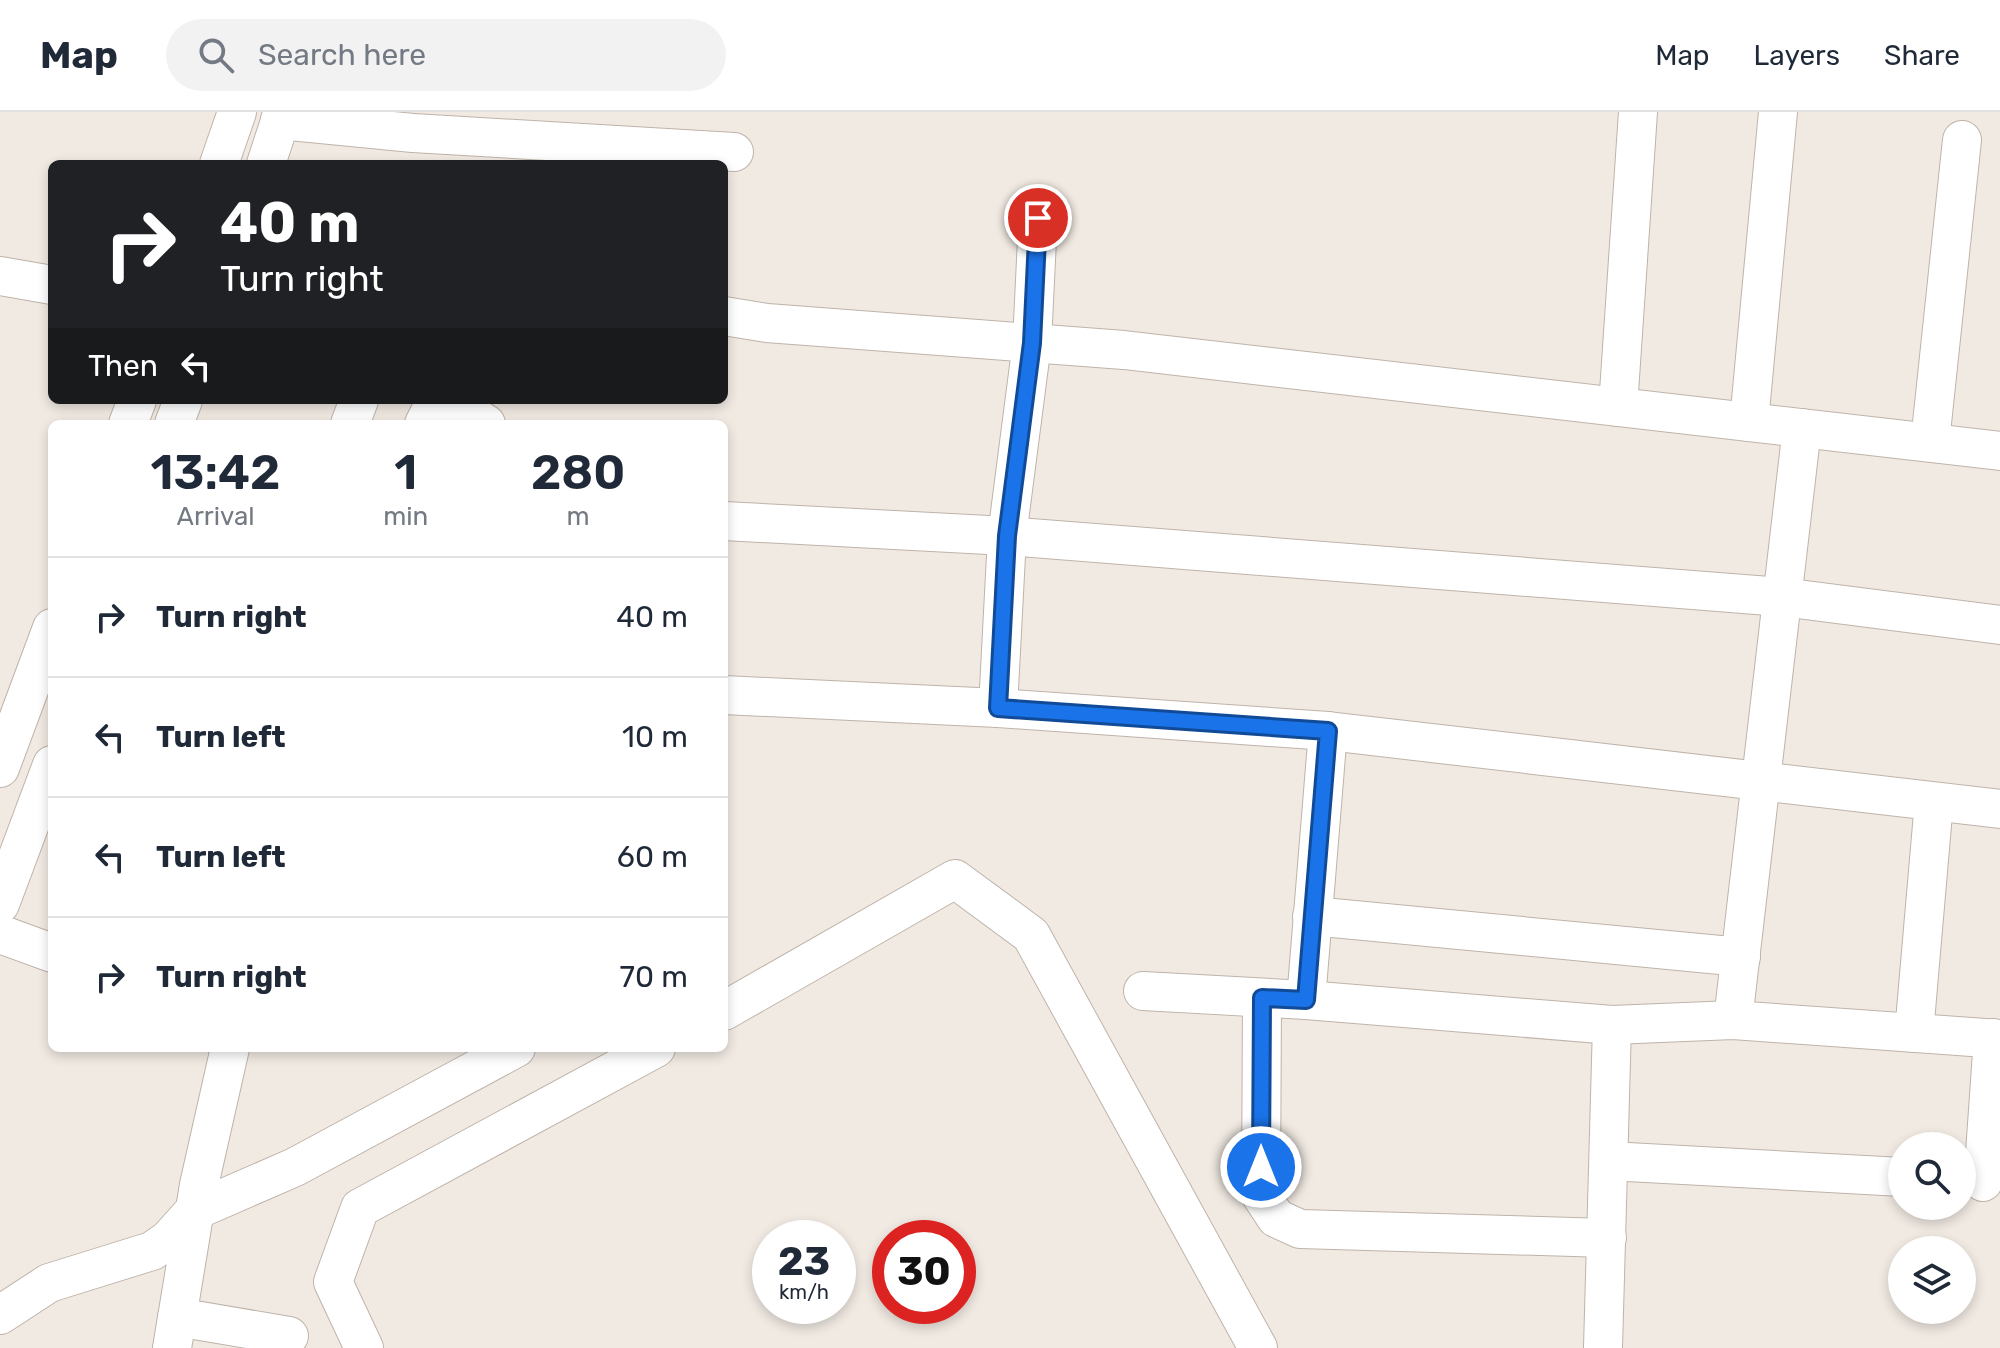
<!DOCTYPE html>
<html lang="en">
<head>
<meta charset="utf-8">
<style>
	:root { --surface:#fff; --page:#f2f2f3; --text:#1f2937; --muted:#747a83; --line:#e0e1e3 }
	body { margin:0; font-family:Rubik,sans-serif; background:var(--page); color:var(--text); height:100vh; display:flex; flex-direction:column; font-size:30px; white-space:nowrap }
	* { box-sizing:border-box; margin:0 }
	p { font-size:26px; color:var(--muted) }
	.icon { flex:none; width:44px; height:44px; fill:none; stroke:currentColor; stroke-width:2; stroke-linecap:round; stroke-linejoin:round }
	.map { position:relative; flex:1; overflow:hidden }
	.panel { position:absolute; left:48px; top:308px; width:680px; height:632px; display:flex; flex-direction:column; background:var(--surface); border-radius:12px; box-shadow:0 4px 12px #0003 }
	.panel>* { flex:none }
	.hud { position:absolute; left:48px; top:48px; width:680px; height:244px; border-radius:12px; box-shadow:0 4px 12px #0003; background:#202124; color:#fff; overflow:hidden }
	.fabs { position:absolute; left:1888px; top:1020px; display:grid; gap:16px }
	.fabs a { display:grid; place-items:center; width:88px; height:88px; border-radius:50%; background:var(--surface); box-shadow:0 4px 12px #0003; font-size:40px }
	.speed { position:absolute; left:752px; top:1108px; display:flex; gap:16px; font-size:40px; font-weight:700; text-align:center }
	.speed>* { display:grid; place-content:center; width:104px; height:104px; border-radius:50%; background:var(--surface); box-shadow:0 4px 12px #0003; line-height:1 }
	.speed small { font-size:20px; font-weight:400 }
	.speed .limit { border:12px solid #d22; background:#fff; color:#111 }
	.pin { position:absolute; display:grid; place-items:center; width:68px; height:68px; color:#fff; margin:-34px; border:4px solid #fff; border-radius:50%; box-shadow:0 2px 8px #0007 }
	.me { position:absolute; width:88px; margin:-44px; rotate:0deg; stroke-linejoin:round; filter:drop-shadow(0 0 6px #0008) }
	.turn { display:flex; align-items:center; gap:28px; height:168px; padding:0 40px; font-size:36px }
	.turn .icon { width:104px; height:104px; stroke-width:2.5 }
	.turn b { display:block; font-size:56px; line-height:68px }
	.then { display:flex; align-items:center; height:76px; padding:0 40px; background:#0003; gap:16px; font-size:30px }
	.eta { display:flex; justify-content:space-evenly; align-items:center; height:136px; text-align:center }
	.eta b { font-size:48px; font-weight:600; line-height:56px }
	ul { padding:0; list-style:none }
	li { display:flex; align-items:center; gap:24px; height:120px; padding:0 40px; border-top:2px solid var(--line) }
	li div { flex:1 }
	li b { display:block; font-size:30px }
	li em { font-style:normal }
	header { display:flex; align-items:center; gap:48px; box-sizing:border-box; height:112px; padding:0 40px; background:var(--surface); border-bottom:2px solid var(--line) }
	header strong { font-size:38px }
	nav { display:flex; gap:44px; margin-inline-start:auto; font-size:28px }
	.search { width:560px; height:72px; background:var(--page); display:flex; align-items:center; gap:20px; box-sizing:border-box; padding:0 28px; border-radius:44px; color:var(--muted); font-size:30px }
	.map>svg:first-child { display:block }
</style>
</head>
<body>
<header>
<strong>Map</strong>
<div class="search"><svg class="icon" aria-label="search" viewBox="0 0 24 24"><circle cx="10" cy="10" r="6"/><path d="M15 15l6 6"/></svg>Search here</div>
<nav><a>Map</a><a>Layers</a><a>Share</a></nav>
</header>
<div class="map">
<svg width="2000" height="1236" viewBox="0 0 2000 1236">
	<rect width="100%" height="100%" fill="#f1eae3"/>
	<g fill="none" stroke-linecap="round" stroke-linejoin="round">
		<defs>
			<g id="minor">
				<polyline points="280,8 413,21 734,40"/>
				<polyline points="219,52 237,0"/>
				<polyline points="266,52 283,0"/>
				<polyline points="0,164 52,173"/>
				<polyline points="724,204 767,211 1124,238 2000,339"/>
				<polyline points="450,288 486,312"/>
				<polyline points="1618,295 1638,0"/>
				<polyline points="1749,310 1778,0"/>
				<polyline points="128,312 137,288"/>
				<polyline points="174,312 183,288"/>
				<polyline points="350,312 359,288"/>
				<polyline points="424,312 436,288"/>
				<polyline points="1930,330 1962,28"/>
				<polyline points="724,409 1007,424 1032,231 1038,106"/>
				<polyline points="724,583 998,596 1328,619 2000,697"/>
				<polyline points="998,596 1007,424 1782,485 2000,513"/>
				<polyline points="0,656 52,516"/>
				<polyline points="0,792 52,653"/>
				<polyline points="1312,804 1741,845"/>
				<polyline points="0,822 52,841"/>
				<polyline points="1143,879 1306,888 1612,913 1733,908 2000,927"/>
				<polyline points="1262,886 1261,1083 1276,1106 1300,1117 1607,1126"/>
				<polyline points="1306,888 1328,619"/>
				<polyline points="724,899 955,767 1031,823 1258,1236"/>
				<polyline points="1733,908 1802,316"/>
				<polyline points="1914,921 1934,690"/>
				<polyline points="1609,1049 1902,1065"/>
				<polyline points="1983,1070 1993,926"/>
				<polyline points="0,1203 49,1171 152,1139 168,1128 194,1099 295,1055 516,936"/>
				<polyline points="177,1205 289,1224"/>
				<polyline points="172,1236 199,1073 230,936"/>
				<polyline points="364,1236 333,1170 360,1096 656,936"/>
				<polyline points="1603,1236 1612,913"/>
			</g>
		</defs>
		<!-- minor casing -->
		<use href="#minor" stroke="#bfb3a9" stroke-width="40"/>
		<!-- minor -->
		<use href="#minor" stroke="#fff" stroke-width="38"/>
	</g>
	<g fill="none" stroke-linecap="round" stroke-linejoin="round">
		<defs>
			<polyline id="route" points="1038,106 1032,231 1007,424 998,596 1328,619 1306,888 1262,886 1261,1055"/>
		</defs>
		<!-- route casing -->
		<use href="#route" stroke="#114b97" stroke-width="20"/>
		<!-- route -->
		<use href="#route" stroke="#1a73e8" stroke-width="14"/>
	</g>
</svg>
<div class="fabs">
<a><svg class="icon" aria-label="search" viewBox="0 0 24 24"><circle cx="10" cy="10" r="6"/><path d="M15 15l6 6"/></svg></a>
<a><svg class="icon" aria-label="layers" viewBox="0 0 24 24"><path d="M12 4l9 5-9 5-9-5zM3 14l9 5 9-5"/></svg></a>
</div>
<div class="speed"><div>23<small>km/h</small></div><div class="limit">30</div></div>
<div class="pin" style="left:1038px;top:106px;background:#d93025"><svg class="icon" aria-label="arrive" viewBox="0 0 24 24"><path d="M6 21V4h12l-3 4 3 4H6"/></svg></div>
<svg class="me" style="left:1261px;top:1055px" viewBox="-20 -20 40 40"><circle r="17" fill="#1a73e8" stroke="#fff" stroke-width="3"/><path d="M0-11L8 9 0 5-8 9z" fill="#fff"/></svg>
<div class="hud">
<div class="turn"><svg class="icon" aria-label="right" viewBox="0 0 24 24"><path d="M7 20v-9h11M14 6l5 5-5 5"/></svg><div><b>40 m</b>Turn right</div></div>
<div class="then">Then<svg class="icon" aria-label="left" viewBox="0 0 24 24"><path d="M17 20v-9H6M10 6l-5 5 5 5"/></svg></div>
</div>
<section class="panel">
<div class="eta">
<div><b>13:42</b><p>Arrival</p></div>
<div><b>1</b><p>min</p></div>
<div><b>280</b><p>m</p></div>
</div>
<ul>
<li><svg class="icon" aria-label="right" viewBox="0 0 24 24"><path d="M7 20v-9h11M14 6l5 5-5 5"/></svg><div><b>Turn right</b></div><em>40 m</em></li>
<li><svg class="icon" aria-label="left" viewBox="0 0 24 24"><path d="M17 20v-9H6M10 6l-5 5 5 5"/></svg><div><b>Turn left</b></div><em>10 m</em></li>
<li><svg class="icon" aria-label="left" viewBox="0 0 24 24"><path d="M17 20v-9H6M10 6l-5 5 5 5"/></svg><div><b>Turn left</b></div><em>60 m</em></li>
<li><svg class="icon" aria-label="right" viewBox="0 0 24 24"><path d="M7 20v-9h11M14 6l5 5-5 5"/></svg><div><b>Turn right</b></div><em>70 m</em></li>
</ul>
</section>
</div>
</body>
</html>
